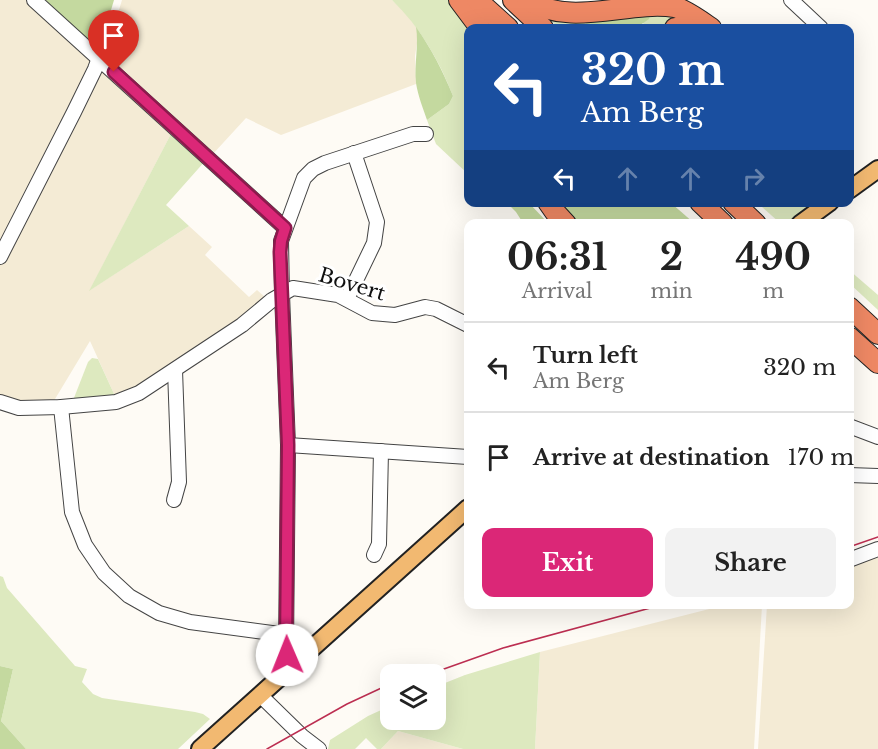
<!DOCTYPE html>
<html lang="en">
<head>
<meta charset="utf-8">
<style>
	:root { --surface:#fff; --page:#f2f2f2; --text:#222; --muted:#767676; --line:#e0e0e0; --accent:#db2777 }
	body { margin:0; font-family:"Libre Baskerville",serif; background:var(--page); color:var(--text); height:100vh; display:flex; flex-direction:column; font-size:22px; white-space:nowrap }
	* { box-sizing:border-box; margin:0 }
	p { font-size:20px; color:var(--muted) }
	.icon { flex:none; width:33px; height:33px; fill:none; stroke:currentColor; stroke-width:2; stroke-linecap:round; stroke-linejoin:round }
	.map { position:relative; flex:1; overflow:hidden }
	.details { position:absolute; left:464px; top:219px; width:390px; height:390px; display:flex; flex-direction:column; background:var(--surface); border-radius:12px; box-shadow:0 6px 24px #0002 }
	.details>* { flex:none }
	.banner { position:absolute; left:464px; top:24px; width:390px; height:183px; border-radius:12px; box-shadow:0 6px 24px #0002; background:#1a4fa0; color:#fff; overflow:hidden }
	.fabs { position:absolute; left:380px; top:664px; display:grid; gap:12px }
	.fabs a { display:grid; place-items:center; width:66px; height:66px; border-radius:12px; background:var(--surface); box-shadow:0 6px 24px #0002; font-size:30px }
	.pin { position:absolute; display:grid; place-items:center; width:51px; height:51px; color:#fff; margin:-62px -26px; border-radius:50% 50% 50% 0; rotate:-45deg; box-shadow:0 0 6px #0007 }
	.pin .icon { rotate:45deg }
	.me { position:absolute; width:66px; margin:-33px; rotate:359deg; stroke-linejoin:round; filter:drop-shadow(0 0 4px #0008) }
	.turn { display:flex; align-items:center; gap:21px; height:126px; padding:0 18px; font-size:27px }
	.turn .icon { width:78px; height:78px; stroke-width:2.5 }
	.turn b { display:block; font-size:42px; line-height:51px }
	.lanes { display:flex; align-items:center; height:57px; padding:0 18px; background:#0003; justify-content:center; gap:30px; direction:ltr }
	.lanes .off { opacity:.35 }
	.eta { display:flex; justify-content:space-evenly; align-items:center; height:102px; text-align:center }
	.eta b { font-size:36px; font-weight:700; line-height:42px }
	.button { display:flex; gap:12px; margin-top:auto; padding:12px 18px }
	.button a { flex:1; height:69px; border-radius:12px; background:var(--accent); color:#fff; font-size:24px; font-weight:700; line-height:69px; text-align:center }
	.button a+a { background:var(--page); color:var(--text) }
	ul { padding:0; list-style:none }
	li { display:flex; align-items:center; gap:18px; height:90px; padding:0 18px; border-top:2px solid var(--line) }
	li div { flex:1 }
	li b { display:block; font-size:22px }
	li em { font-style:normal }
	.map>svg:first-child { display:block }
</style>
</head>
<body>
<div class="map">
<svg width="878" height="749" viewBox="0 0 878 749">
	<rect width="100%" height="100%" fill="#fefbf5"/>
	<!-- farmland -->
	<g fill="#f4ebd5">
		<polygon points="0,0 30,0 94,58 0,252"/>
		<polygon points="122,0 392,0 408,15 416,27 418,37 415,56 416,84 281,135 246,118 212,155 110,61 107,54 109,43"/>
		<polygon points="101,69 173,130 90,290 189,226 212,247 205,255 249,297 257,290 266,298 233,327 140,389 115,396 90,341 52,404 32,406 0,399 0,261"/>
		<polygon points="878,553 878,749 758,749 767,605 849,604 849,563"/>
		<polygon points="725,605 762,605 754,749 535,749 540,652"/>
		<polygon points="398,731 463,749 381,749"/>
	</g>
	<!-- green -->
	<g fill="#dde9bf">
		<path d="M392,0H452L472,28H468V174L436,144L427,120L449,104L453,96C439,60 420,27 392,0Z"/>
		<polygon points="628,7 691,17 662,28 636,28 644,23 583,20 590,28 559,28 537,8"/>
		<polygon points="173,130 206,160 166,205 189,226 89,291"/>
		<polygon points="754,203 753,203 812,203 809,206 785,224 780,223 762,207 759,206"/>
		<polygon points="849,270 878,295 878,310 849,283"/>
		<polygon points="92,358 98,359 115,396 72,403 88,362"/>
		<polygon points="0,576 3,577 7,588 75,666 87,669 82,682 93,694 102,698 195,712 203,714 210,719 178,749 26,749 1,721 13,669 0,666"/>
		<polygon points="540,652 535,749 463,749 398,731 381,749 377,749 366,738 355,749 328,749 330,740 368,716 390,706 390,720 435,720 435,687 465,675"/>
	</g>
	<!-- forest -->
	<g fill="#c4d99f">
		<polygon points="39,0 114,0 104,34 98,41 90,44"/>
		<polygon points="650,16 649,19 636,28 590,28 583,20"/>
		<path d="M416,27C431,48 443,71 453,96L449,104L427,120C423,108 418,96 416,83C414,64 419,45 416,27Z"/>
		<polygon points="507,203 529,203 548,223 523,223 516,212"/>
		<polygon points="563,203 671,203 694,223 576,223 568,216"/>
		<polygon points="0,666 13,669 1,721 26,749 0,749"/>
	</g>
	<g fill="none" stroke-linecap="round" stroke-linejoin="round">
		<defs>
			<g id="minor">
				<polyline points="34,0 285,228"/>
				<polyline points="791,0 821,28"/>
				<polyline points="0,257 74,112 95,69 99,58"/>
				<polyline points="347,299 374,243 377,222 354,153"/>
				<polyline points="0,402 19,408 61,407 116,402 139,393 242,325 272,300 293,288 338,295 372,313 395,315 425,307 436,309 468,325"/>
				<polyline points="61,407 72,512 85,545 104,573 129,596 159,613 190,622 287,635"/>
				<polyline points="849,426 878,437"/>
				<polyline points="288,445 468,457"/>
				<polyline points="849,475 878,476"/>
				<polyline points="174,500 179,482 175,370"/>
				<polyline points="374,555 379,544 381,451"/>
				<polyline points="849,560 878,549"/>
				<polyline points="293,665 287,655 286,649 288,445 282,294 281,241 304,178 313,169 325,163 413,134 426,134"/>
				<polyline points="260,695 302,736 319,749"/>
			</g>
			<g id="major">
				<polyline points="849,190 878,169"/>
				<polyline points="800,224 830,202"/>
				<polyline points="200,749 468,508"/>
			</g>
			<g id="highway">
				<polyline points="459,0 480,28"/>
				<polyline points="477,0 508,28"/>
				<polyline points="513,0 543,28"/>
				<path d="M527,0C573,28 626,0 675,7C686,10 701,21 711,28"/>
				<polyline points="675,28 687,28"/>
				<polyline points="548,202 555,212 566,224"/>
				<polyline points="700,202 723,224"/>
				<polyline points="733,202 756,224"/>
				<polyline points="849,307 878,334"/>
				<polyline points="849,337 878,363"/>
			</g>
		</defs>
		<!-- minor casing -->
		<use href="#minor" stroke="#444" stroke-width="16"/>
		<!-- major casing -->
		<use href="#major" stroke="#222" stroke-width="20"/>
		<!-- highway casing -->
		<use href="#highway" stroke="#222" stroke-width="22"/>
		<!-- minor -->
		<use href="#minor" stroke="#fff" stroke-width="14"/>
		<!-- major -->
		<use href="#major" stroke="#f2b971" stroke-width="16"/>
		<!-- highway -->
		<use href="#highway" stroke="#ee8864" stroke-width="20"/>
		<!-- tram -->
		<g stroke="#bc2e51" stroke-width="1.5">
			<polyline points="849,547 878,537"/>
			<polyline points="411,675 433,666"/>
			<polyline points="427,675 503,648 665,604"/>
			<polyline points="267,749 347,704 390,684"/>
		</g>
	</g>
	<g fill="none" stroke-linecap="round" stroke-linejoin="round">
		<defs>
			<polyline id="route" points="114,72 285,228 281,241 280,252 288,445 286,649 287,655"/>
		</defs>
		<!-- route casing -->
		<use href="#route" stroke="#8e194d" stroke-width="15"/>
		<!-- route -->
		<use href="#route" stroke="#db2777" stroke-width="10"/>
	</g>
	<g text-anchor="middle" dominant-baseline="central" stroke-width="6" stroke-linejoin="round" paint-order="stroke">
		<!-- street labels -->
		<g font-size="20" fill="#111" stroke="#fff">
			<text transform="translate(352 284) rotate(17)">Bovert</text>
		</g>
	</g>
</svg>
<div class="fabs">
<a><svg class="icon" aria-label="layers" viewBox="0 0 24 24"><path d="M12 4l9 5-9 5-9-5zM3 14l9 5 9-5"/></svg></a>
</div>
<div class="pin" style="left:114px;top:72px;background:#d93025"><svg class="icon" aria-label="arrive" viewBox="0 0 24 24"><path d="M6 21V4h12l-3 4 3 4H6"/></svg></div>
<svg class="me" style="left:287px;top:655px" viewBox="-20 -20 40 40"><circle r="19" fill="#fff"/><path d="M0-13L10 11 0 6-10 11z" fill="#db2777"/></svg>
<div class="banner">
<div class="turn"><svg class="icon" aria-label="left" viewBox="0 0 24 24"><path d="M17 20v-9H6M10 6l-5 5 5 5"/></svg><div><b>320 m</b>Am Berg</div></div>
<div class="lanes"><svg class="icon" aria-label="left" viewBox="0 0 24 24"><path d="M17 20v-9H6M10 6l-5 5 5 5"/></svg><svg class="icon off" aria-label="ahead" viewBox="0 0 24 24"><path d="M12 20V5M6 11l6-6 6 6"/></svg><svg class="icon off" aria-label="ahead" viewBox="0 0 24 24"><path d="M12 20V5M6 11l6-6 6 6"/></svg><svg class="icon off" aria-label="right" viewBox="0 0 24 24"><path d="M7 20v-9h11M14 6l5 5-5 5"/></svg></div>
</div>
<section class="details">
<div class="eta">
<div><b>06:31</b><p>Arrival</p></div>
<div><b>2</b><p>min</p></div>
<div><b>490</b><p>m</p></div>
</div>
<ul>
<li><svg class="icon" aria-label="left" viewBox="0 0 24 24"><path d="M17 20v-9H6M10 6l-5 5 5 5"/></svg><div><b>Turn left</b><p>Am Berg</p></div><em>320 m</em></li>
<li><svg class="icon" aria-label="arrive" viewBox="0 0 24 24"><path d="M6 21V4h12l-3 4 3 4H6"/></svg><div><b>Arrive at destination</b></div><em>170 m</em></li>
</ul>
<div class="button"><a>Exit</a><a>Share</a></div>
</section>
</div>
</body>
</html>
